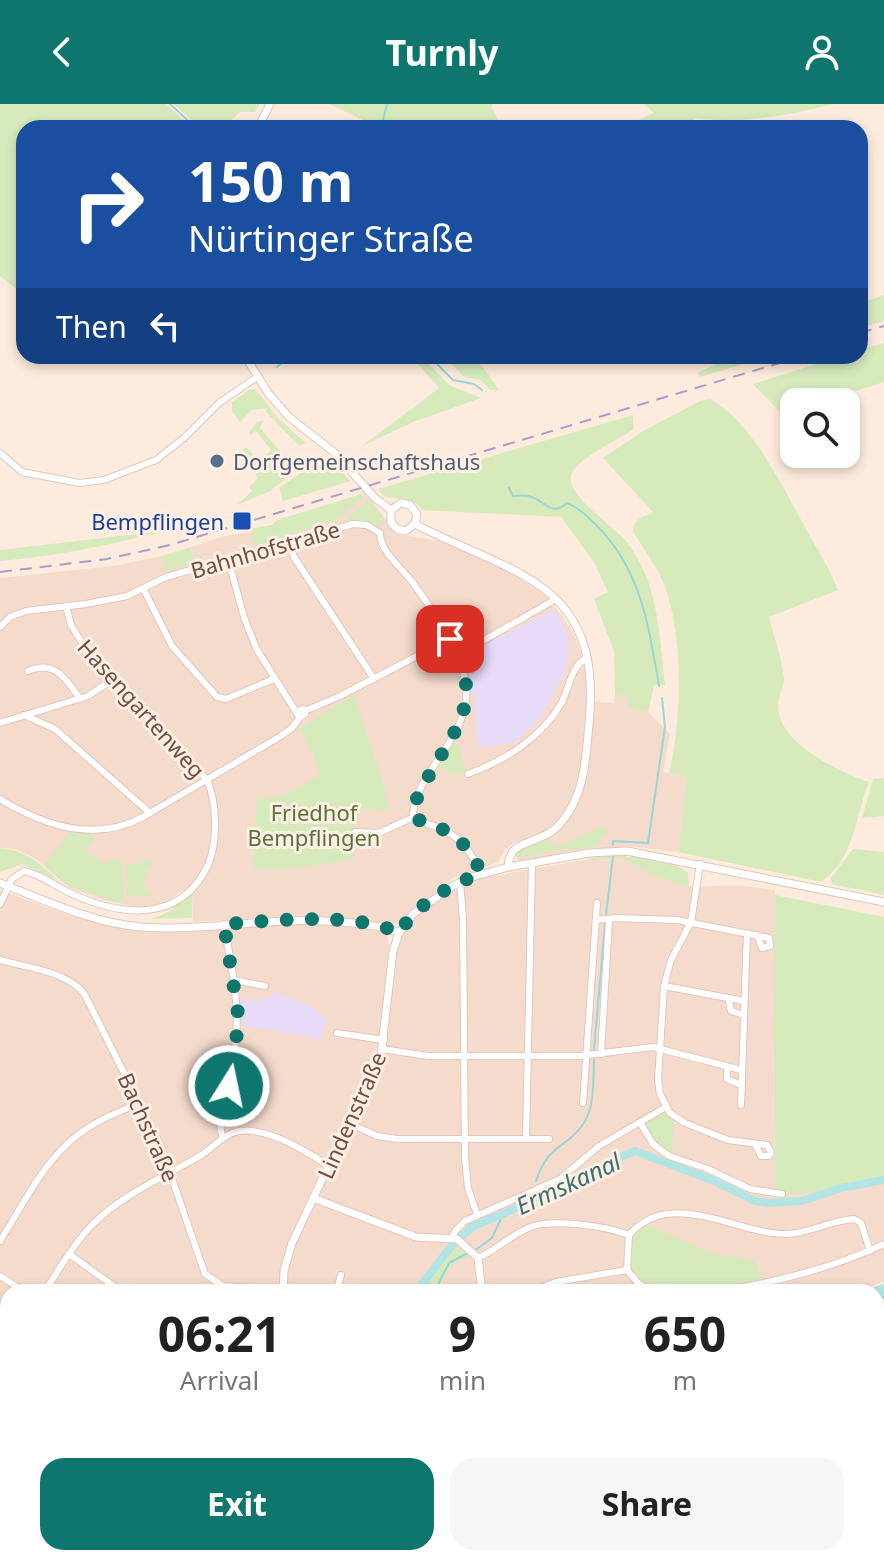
<!DOCTYPE html>
<html lang="en">
<head>
<meta charset="utf-8">
<style>
	:root { --surface:#fff; --page:#f6f6f6; --text:#222; --muted:#767676; --accent:#0f766e }
	body { margin:0; font-family:"Noto Sans",sans-serif; background:var(--page); color:var(--text); height:100vh; display:flex; flex-direction:column; font-size:30px; white-space:nowrap }
	* { box-sizing:border-box; margin:0 }
	p { font-size:26px; color:var(--muted) }
	.icon { flex:none; width:44px; height:44px; fill:none; stroke:currentColor; stroke-width:2; stroke-linecap:round; stroke-linejoin:round }
	.map { position:relative; flex:1; overflow:hidden }
	.panel { position:absolute; left:0px; top:1180px; width:884px; height:282px; display:flex; flex-direction:column; background:var(--surface); border-radius:24px 24px 0 0; box-shadow:0 4px 12px #0003 }
	.panel>* { flex:none }
	.hud { position:absolute; left:16px; top:16px; width:852px; height:244px; border-radius:24px; box-shadow:0 4px 12px #0003; background:#1a4fa0; color:#fff; overflow:hidden }
	.fabs { position:absolute; left:780px; top:284px; display:grid; gap:16px }
	.fabs a { display:grid; place-items:center; width:80px; height:80px; border-radius:16px; background:var(--surface); box-shadow:0 4px 12px #0003; font-size:40px }
	.pin { position:absolute; display:grid; place-items:center; width:68px; height:68px; color:#fff; margin:-34px; border-radius:16px; box-shadow:0 4px 12px #0006 }
	.me { position:absolute; width:88px; margin:-44px; rotate:10deg; stroke-linejoin:round; filter:drop-shadow(0 0 6px #0008) }
	.turn { display:flex; align-items:center; gap:28px; height:168px; padding:0 40px; font-size:36px }
	.turn .icon { width:104px; height:104px; stroke-width:2.5 }
	.turn b { display:block; font-size:56px; line-height:68px }
	.then { display:flex; align-items:center; height:76px; padding:0 40px; background:#0003; gap:16px; font-size:30px }
	.eta { display:flex; justify-content:space-evenly; align-items:center; height:136px; text-align:center }
	.eta b { font-size:48px; font-weight:700; line-height:56px }
	.action { display:flex; gap:16px; margin-top:auto; padding:16px 40px }
	.action a { flex:1; height:92px; border-radius:24px; background:var(--accent); color:#fff; font-size:32px; font-weight:700; line-height:92px; text-align:center }
	.action a+a { background:var(--page); color:var(--text) }
	header { display:flex; justify-content:space-between; align-items:center; height:104px; padding:0 40px; background:var(--accent); color:#fff; font-size:36px; font-weight:700 }
	.map>svg:first-child { display:block }
</style>
</head>
<body>
<header><svg class="icon" aria-label="back" viewBox="0 0 24 24"><path d="M15 5l-7 7 7 7"/></svg>Turnly<svg class="icon" aria-label="person" viewBox="0 0 24 24"><circle cx="12" cy="8" r="4"/><path d="M4 21q1-7 8-7t8 7"/></svg></header>
<div class="map">
<svg width="884" height="1461" viewBox="0 0 884 1461">
	<rect width="100%" height="100%" fill="#fdebdd"/>
	<!-- residential -->
	<g fill="#f4dbcc">
		<polygon points="366,388 396,430 439,437 498,461 543,489 557,505 575,532 586,564 587,587 582,660 569,701 557,718 538,731 513,739 505,746 498,758 452,774 400,818 389,821 294,812 193,818 192,790 186,784 171,795 151,804 140,804 104,796 68,783 36,755 15,745 0,744 0,474 114,462 162,452 167,466 194,459 191,443 221,433 274,423"/>
		<polygon points="615,591 628,593 629,604 648,608 670,630 663,668 687,673 678,748 628,742 519,757 514,750 516,745 561,722 587,660 594,598 614,599"/>
		<polygon points="596,754 622,754 642,765 689,783 739,781 775,786 773,964 775,1088 840,1086 884,1074 884,1177 859,1188 436,1188 451,1162 458,1155 458,1145 453,1144 420,1188 286,1188 286,1175 293,1143 381,955 395,844 409,820 430,800 454,784 475,775"/>
		<polygon points="0,786 66,810 122,824 142,826 294,818 374,825 387,831 389,842 379,940 287,1141 281,1160 279,1188 8,1188 8,1237 0,1231"/>
		<polygon points="217,1454 287,1454 285,1461 214,1461"/>
		<polygon points="296,1454 504,1454 498,1461 294,1461"/>
	</g>
	<!-- education -->
	<g fill="#e8dbf8">
		<polygon points="554,506 565,525 569,538 567,563 561,577 539,615 516,638 478,644 475,590 470,588 467,549"/>
		<polygon points="273,887 310,902 322,911 328,920 322,924 322,935 242,921 241,896 259,897 260,892 272,894"/>
	</g>
	<!-- green -->
	<g fill="#d7eabc">
		<polygon points="0,0 166,0 192,24 24,24 24,191 0,172"/>
		<polygon points="174,0 259,0 255,8 240,8 223,24 200,24"/>
		<polygon points="329,0 493,0 491,2 502,24 380,24"/>
		<path d="M644,0H833C788,12 741,20 694,14L692,24H672L669,21L662,24H620L654,9Z"/>
		<polygon points="884,191 884,217 860,224 860,199"/>
		<polygon points="884,239 884,278 821,298 807,298 805,295 794,298 794,301 782,310 753,280 842,252 860,252 860,246"/>
		<polygon points="411,252 421,252 449,281 481,294 413,318 362,342 439,284"/>
		<polygon points="437,252 475,252 499,286 490,286 482,277 463,272 455,263"/>
		<polygon points="730,252 770,252 700,273 698,268 731,254"/>
		<polygon points="250,285 255,285 280,316 306,339 299,342 266,308 267,304 252,306 240,318 232,307 232,298"/>
		<path d="M710,295C751,316 784,385 806,425C817,445 830,465 838,486L769,513C774,532 781,553 784,573C785,584 775,592 779,609C784,641 841,669 869,678C855,713 855,754 821,778L678,748L687,673L669,669C682,616 684,532 664,480C656,460 643,445 633,427C634,414 644,413 653,408L603,354L643,327L700,297Z"/>
		<path d="M633,311V326C619,335 574,356 571,372C567,392 612,421 625,436C659,477 659,530 665,581H654L648,608L628,604V593L615,591L614,547L594,495L608,488L594,458L561,413L422,406C412,392 400,396 384,392L378,385Z"/>
		<polygon points="263,317 260,324 288,356 293,352 296,355 290,359 282,356 253,359 242,346 246,343 259,357 271,346 256,327 251,331 249,328 257,318"/>
		<polygon points="282,359 298,365 270,387 237,401 252,387 249,383 257,375 254,361"/>
		<polygon points="306,365 342,369 351,377 283,397 279,384"/>
		<polygon points="362,390 362,394 337,416 254,443 250,425 272,421 277,416"/>
		<polygon points="368,396 382,413 382,422 362,417 344,418"/>
		<path d="M214,411L215,414C144,433 73,451 0,457V446L137,430Z"/>
		<polygon points="191,443 194,459 167,467 162,452"/>
		<polygon points="354,590 384,682 389,707 358,704 353,756 285,765 253,765 256,695 285,691 320,671 312,648 299,625"/>
		<polygon points="452,637 459,642 465,668 454,671 440,664 434,675 431,674"/>
		<polygon points="884,674 884,712 862,714 873,675"/>
		<polygon points="604,722 608,727 594,743 558,746 520,754 516,752 517,747 548,735 557,743"/>
		<polygon points="70,728 97,730 85,746 103,759 121,755 124,789 122,799 68,782 44,761"/>
		<path d="M0,744C26,746 41,760 60,778L23,760L0,768Z"/>
		<polygon points="853,745 884,748 884,791 832,780 831,774"/>
		<path d="M615,751C637,754 670,754 688,769L689,783L654,772L622,754L582,755Z"/>
		<path d="M150,756L152,763L146,766L147,770C142,778 145,786 152,792H127L126,765L128,761Z"/>
		<polygon points="192,790 192,814 151,815 168,808"/>
		<path d="M775,791L884,813V1074C848,1084 813,1093 775,1088L773,924Z"/>
		<polygon points="665,1007 674,1018 672,1050 653,1035 644,1021"/>
		<polygon points="647,1121 714,1150 755,1156 761,1176 695,1188 681,1188 648,1182 630,1164 632,1131"/>
		<path d="M453,1144H461L468,1153C450,1157 445,1173 436,1188H420Z"/>
		<polygon points="8,1259 8,1358 0,1367 0,1260"/>
		<polygon points="8,1371 8,1454 13,1454 4,1461 0,1461 0,1384"/>
		<polygon points="660,1454 718,1454 710,1461 634,1461"/>
		<polygon points="720,1454 752,1454 758,1460 767,1454 814,1454 804,1461 725,1461"/>
	</g>
	<g fill="none" stroke-linecap="round" stroke-linejoin="round">
		<!-- stream -->
		<g stroke="#98d8d6" stroke-width="2">
			<polyline points="170,0 196,24"/>
			<polyline points="381,24 387,0"/>
			<polyline points="429,252 453,276 474,280 482,286"/>
			<polyline points="277,263 289,252"/>
			<path d="M509,384L513,392C518,392 523,391 528,392C545,395 550,414 567,399C579,404 587,412 596,421C641,465 649,523 659,582"/>
			<polyline points="613,741 613,737 648,739 665,623 662,594"/>
			<polyline points="606,811 613,753"/>
			<polyline points="594,945 605,820"/>
			<path d="M536,1077C548,1039 567,1045 584,1019C595,1002 593,975 594,956"/>
			<polyline points="474,1147 492,1134 504,1108"/>
			<polyline points="434,1188 449,1159 468,1149"/>
		</g>
		<!-- canal -->
		<g stroke="#b2e6e4" stroke-width="8">
			<polyline points="416,1188 449,1145 472,1123 568,1082 613,1056 635,1047 714,1077 755,1097 768,1099 802,1097 841,1084 884,1076"/>
			<polyline points="115,1461 116,1461"/>
		</g>
		<!-- river -->
		<g stroke="#b2e6e4" stroke-width="14">
			<polyline points="876,1190 884,1187"/>
			<polyline points="201,1461 205,1454"/>
		</g>
		<defs>
			<g id="minor">
				<polyline points="0,349 22,368 79,379 104,376 156,356 184,334 219,299 257,273"/>
				<path d="M380,429C380,448 403,465 413,479C435,510 461,544 466,582C471,633 417,665 413,710C420,720 431,720 442,725C460,733 474,751 481,770"/>
				<polyline points="288,438 294,453 374,575"/>
				<polyline points="228,455 244,513 256,544 298,611 301,613 305,610 303,605 297,608"/>
				<polyline points="144,486 172,542 217,593 226,595 274,575"/>
				<polyline points="0,523 10,513 26,507 86,500 127,492 166,473 353,420 367,421 380,429"/>
				<polyline points="458,551 556,495"/>
				<path d="M28,567C54,555 66,575 80,595"/>
				<polyline points="305,607 340,592 450,535"/>
				<polyline points="24,611 55,625 150,709"/>
				<polyline points="0,619 88,592 113,575"/>
				<path d="M468,670C504,657 541,634 561,600C569,586 571,559 588,554"/>
				<path d="M0,695C44,722 95,739 143,713L281,632L292,624L300,613"/>
				<polyline points="355,728 379,729 414,713"/>
				<polyline points="700,760 691,818 671,856 664,882 658,976 660,990 670,1009 685,1019 728,1036 767,1041 771,1049 769,1052 761,1052 755,1040"/>
				<polyline points="460,778 463,815 465,1055 468,1084 477,1110"/>
				<path d="M0,800L12,775L24,767C40,770 54,781 68,788C118,812 180,821 208,761C218,738 217,698 207,676L86,545L71,521L66,502"/>
				<polyline points="596,816 616,814 677,816 769,834 770,842 762,844 757,831"/>
				<path d="M0,856C27,864 68,867 85,891L161,1043L205,1170L223,1182L283,1186"/>
				<polyline points="233,876 265,882"/>
				<polyline points="664,882 744,897"/>
				<polyline points="728,894 731,907 744,911"/>
				<polyline points="337,929 384,936"/>
				<polyline points="382,945 428,952 579,952 653,943 741,966"/>
				<polyline points="601,950 609,816"/>
				<polyline points="727,963 727,975 741,981"/>
				<polyline points="583,999 597,799"/>
				<polyline points="741,1001 747,829"/>
				<polyline points="349,1019 377,1032 397,1035 549,1035"/>
				<polyline points="641,1020 653,1040 669,1052 708,1065 750,1085 782,1090"/>
				<path d="M223,1034C214,1014 232,967 235,943C241,902 231,862 224,820"/>
				<polyline points="526,1034 532,759"/>
				<path d="M629,1131C671,1082 736,1131 788,1130C810,1129 832,1116 854,1115L861,1119L870,1147"/>
				<polyline points="629,1131 627,1166 638,1179 654,1188"/>
				<polyline points="453,1133 455,1127 465,1117 560,1075 599,1042 666,1003"/>
				<path d="M0,1137C22,1103 42,1060 74,1034C93,1018 117,1008 141,999"/>
				<polyline points="69,1150 122,1188"/>
				<path d="M478,1154C496,1146 510,1132 528,1124C551,1114 606,1122 629,1131"/>
				<polyline points="0,1172 25,1188"/>
				<path d="M44,1188C59,1166 72,1142 90,1123C121,1091 160,1075 198,1053C212,1046 222,1030 239,1027C268,1023 305,1047 329,1062"/>
				<polyline points="336,1188 341,1171"/>
				<polyline points="529,1188 556,1178 627,1166"/>
				<path d="M719,1188C777,1177 831,1165 884,1140"/>
				<polyline points="429,1461 434,1454"/>
			</g>
			<g id="tertiary">
				<polyline points="258,24 270,0"/>
				<polyline points="245,252 268,289 289,313 335,349 375,394 391,406"/>
				<polyline points="391,406 401,399 410,401 417,410 415,420"/>
				<polyline points="391,406 391,419 397,425 405,427 415,420"/>
				<path d="M415,420C517,473 603,476 589,620C586,650 585,684 568,709C562,719 552,729 541,733C524,741 509,741 508,763"/>
				<path d="M0,779C45,796 92,819 141,823C211,828 280,810 351,819C367,821 384,822 399,829"/>
				<polyline points="313,1094 416,1133 457,1135 478,1154 482,1188"/>
				<polyline points="283,1188 284,1167 292,1139 381,951 393,847 399,829 413,810 453,782 472,773 508,763 589,749 627,747 884,798"/>
				<polyline points="606,1454 610,1461"/>
				<polyline points="291,1461 293,1454"/>
				<polyline points="503,1461 504,1454"/>
				<polyline points="556,1461 561,1454"/>
			</g>
			<g id="trunk">
				<polyline points="876,1221 884,1218"/>
				<polyline points="522,1461 527,1454"/>
			</g>
		</defs>
		<!-- minor casing -->
		<use href="#minor" stroke="#e2c7bd" stroke-width="8"/>
		<!-- tertiary casing -->
		<use href="#tertiary" stroke="#e2c7bd" stroke-width="9"/>
		<!-- trunk casing -->
		<use href="#trunk" stroke="#d8cdcb" stroke-width="12"/>
		<!-- minor -->
		<use href="#minor" stroke="#fff" stroke-width="6"/>
		<!-- tertiary -->
		<use href="#tertiary" stroke="#fff" stroke-width="7"/>
		<!-- trunk -->
		<use href="#trunk" stroke="#fcae92" stroke-width="10"/>
		<!-- rail -->
		<g stroke="#ab9dc5" stroke-width="2" stroke-dasharray="12 8" stroke-linecap="butt">
			<polyline points="860,229 884,222"/>
			<polyline points="0,468 107,455 170,441 803,252"/>
		</g>
	</g>
	<g fill="none" stroke-linecap="round" stroke-linejoin="round">
		<!-- route -->
		<path stroke="#0f766e" stroke-width="14" stroke-dasharray="0 25.2" d="M229,982L239,916L224,820C274,817 353,807 399,829C416,801 450,780 481,770C475,751 460,733 442,725C431,720 420,720 413,710C414,697 421,686 427,675C457,622 485,597 450,535"/>
	</g>
	<!-- markers -->
	<circle fill="#5c6f8a" stroke="#ffefe4" stroke-width="3" cx="217" cy="357" r="8"/>
	<rect fill="#1a4fb4" stroke="#ffefe4" stroke-width="3" x="232" y="407" width="20" height="20" rx="4"/>
	<g text-anchor="middle" dominant-baseline="central" stroke-width="6" stroke-linejoin="round" paint-order="stroke">
		<!-- service labels -->
		<g font-size="22" fill="#4e5e75" stroke="#ffefe4" text-anchor="start">
			<text x="233" y="357">Dorfgemeinschaftshaus</text>
		</g>
		<!-- transit labels -->
		<g font-size="22" fill="#164399" stroke="#ffefe4" text-anchor="end">
			<text x="224" y="417">Bempflingen</text>
		</g>
		<!-- street labels -->
		<g font-size="22" fill="#724d45" stroke="#ffefe4">
			<text transform="translate(265 445) rotate(-16)">Bahnhofstraße</text>
			<text transform="translate(142 604) rotate(48)">Hasengartenweg</text>
			<text transform="translate(351 1011) rotate(-66)">Lindenstraße</text>
			<text transform="translate(149 1023) rotate(66)">Bachstraße</text>
		</g>
		<!-- park labels -->
		<g font-size="22" fill="#56743b" stroke="#ffefe4">
			<text x="314" y="708">Friedhof<tspan x="314" dy="25">Bempflingen</tspan></text>
		</g>
		<!-- water labels -->
		<g font-size="24" font-style="italic" fill="#377271" stroke="#ffefe4">
			<text transform="translate(568 1079) rotate(-25)">Ermskanal</text>
		</g>
	</g>
</svg>
<div class="fabs">
<a><svg class="icon" aria-label="search" viewBox="0 0 24 24"><circle cx="10" cy="10" r="6"/><path d="M15 15l6 6"/></svg></a>
</div>
<div class="pin" style="left:450px;top:535px;background:#d93025"><svg class="icon" aria-label="arrive" viewBox="0 0 24 24"><path d="M6 21V4h12l-3 4 3 4H6"/></svg></div>
<svg class="me" style="left:229px;top:982px" viewBox="-20 -20 40 40"><circle r="17" fill="#0f766e" stroke="#fff" stroke-width="3"/><path d="M0-11L8 9 0 5-8 9z" fill="#fff"/></svg>
<div class="hud">
<div class="turn"><svg class="icon" aria-label="right" viewBox="0 0 24 24"><path d="M7 20v-9h11M14 6l5 5-5 5"/></svg><div><b>150 m</b>Nürtinger Straße</div></div>
<div class="then">Then<svg class="icon" aria-label="left" viewBox="0 0 24 24"><path d="M17 20v-9H6M10 6l-5 5 5 5"/></svg></div>
</div>
<section class="panel">
<div class="eta">
<div><b>06:21</b><p>Arrival</p></div>
<div><b>9</b><p>min</p></div>
<div><b>650</b><p>m</p></div>
</div>
<div class="action"><a>Exit</a><a>Share</a></div>
</section>
</div>
</body>
</html>
